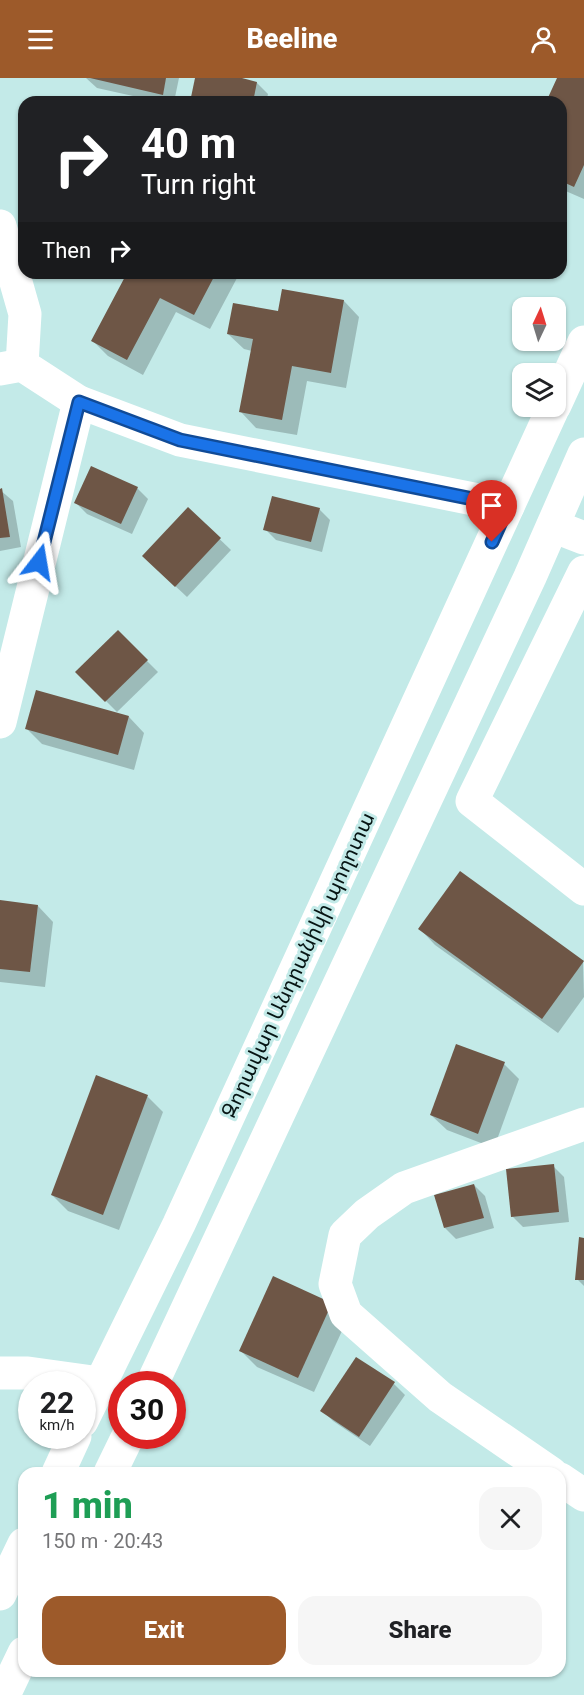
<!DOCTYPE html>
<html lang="en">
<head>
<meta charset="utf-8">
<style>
	:root { --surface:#fff; --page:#f6f6f6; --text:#202124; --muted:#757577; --accent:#9d5a2a }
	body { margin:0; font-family:Roboto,"Noto Sans Armenian",sans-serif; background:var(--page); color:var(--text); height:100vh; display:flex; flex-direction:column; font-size:22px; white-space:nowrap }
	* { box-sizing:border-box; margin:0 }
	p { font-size:20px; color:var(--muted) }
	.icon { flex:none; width:33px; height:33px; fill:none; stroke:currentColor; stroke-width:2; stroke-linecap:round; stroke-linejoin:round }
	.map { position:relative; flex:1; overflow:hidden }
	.drawer { position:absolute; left:18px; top:1389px; width:548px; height:210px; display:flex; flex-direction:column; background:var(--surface); border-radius:18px; box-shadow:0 2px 4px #0004 }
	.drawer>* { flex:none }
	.banner { position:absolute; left:18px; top:18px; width:549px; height:183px; border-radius:18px; box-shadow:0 2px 4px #0004; background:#202124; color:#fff; overflow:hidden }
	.needle { width:39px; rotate:4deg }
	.controls { position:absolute; left:512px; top:219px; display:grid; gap:12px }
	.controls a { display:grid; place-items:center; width:54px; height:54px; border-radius:12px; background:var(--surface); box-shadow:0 2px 4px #0004; font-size:30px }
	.speed { position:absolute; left:18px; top:1293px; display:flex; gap:12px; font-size:30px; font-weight:700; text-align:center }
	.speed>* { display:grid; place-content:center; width:78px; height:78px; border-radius:50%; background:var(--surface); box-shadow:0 2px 4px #0004; line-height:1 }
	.speed small { font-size:15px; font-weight:400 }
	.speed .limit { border:9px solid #d22; background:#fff; color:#111 }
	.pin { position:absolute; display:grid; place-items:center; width:51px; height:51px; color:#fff; margin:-62px -26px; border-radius:50% 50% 50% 0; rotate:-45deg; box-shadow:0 0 6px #0007 }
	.pin .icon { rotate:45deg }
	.me { position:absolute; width:66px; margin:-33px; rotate:14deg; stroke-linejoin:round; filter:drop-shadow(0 0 4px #0008) }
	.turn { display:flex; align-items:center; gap:21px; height:126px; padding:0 24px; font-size:27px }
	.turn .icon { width:78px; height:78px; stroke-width:2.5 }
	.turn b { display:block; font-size:42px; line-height:51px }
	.then { display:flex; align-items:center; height:57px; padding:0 24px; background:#0003; gap:12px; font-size:22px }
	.round { display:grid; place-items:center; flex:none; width:63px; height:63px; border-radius:18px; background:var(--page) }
	.summary { display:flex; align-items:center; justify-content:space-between; height:102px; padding:0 24px }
	h1 { font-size:36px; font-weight:800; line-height:45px; color:#1e9e55 }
	.button { display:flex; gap:12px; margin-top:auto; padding:12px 24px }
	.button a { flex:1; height:69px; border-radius:18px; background:var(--accent); color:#fff; font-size:24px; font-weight:800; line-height:69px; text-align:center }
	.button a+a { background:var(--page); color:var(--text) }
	header { display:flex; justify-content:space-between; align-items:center; height:78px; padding:0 24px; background:var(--accent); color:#fff; font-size:27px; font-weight:800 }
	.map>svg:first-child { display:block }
</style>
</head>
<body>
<header><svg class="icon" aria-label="menu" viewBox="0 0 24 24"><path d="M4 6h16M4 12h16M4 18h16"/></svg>Beeline<svg class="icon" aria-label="person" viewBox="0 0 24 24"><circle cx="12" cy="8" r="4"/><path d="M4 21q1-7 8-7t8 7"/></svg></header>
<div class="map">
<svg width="584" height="1617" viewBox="0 0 584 1617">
	<rect width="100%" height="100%" fill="#c3eae8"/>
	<!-- shadow -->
	<g fill="#0003">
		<polygon points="86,0 179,0 174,24 160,24 97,10"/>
		<polygon points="197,0 235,0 257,5 268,16 266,24 191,24"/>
		<polygon points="558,0 584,0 584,121 561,111 561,24 547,24"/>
		<polygon points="128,195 232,195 237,200 210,251 176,234 143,297 108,278 93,263"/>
		<polygon points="344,223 359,239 346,310 307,303 297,357 256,350 241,334 252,273 244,271 228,256 279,235"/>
		<polygon points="137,410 148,421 132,456 87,436 76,425"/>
		<polygon points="0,412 13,423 21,469 0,473"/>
		<polygon points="188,431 231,472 187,519 155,489"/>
		<polygon points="319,431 330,442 322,474 276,462 265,451"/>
		<polygon points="118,554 158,594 117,634 77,594"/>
		<polygon points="129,639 144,655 134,692 42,666 27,651"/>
		<polygon points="0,824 38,828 53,844 45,909 0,904"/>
		<polygon points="420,851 583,884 584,919 558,955 435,867"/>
		<polygon points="504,986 519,1001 494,1070 447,1052 431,1037"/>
		<polygon points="97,999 148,1019 163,1034 119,1152 68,1133 52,1117"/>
		<polygon points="553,1088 564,1099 569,1144 523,1149 512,1138"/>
		<polygon points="474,1107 485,1118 494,1150 456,1161 445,1150"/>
		<polygon points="584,1161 584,1208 577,1201"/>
		<polygon points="331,1226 347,1242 314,1314 257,1289 241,1273"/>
		<polygon points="394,1306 405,1317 370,1368 333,1343 322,1332"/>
	</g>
	<!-- building -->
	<g fill="#6e5646">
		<polygon points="90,0 166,0 163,17"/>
		<polygon points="195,0 242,0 257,4 253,24 190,24"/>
		<polygon points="557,0 584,0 584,87 574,109 561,103 561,24 546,24"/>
		<polygon points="127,195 216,195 194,237 160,220 127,282 91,263"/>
		<polygon points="282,211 344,222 331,295 292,288 282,342 239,334 253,261 227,256 233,225 278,233"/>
		<polygon points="91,388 138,409 121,446 74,425"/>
		<polygon points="2,410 10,459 0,460 0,411"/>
		<polygon points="272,418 320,430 311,464 263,452"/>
		<polygon points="188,429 221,460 175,509 142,478"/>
		<polygon points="118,552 148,582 105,624 75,594"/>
		<polygon points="36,612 129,638 118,677 25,651"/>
		<polygon points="460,793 584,883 542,941 418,851"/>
		<polygon points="0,822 38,827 30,894 0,891"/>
		<polygon points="456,966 505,984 478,1056 430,1037"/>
		<polygon points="96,997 148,1017 103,1137 51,1117"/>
		<polygon points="554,1086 559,1134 511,1139 506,1091"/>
		<polygon points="474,1106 484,1140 444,1150 434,1117"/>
		<polygon points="579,1159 584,1160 584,1202 575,1202"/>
		<polygon points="273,1198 332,1225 298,1300 239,1273"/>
		<polygon points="356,1279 395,1304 359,1359 320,1333"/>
	</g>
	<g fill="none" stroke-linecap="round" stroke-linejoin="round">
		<!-- minor -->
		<g stroke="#fff" stroke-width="33">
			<polyline points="0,148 25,236 22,287"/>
			<polyline points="0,291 22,287 79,324 180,362 508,428"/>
			<polyline points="553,448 584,460"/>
			<polyline points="584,494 472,723 584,811"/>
			<polyline points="0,644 79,324"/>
			<polyline points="0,1295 28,1295 100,1305"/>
			<polyline points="551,1395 440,1319 346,1236 335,1206 345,1157 367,1136 404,1110 584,1046"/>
			<polyline points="560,1401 584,1417"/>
		</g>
		<!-- primary -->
		<g stroke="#fff" stroke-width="33">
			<polyline points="555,327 584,264"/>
			<polyline points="152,1306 530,499 584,376"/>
			<polyline points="82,1343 179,1146 554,328"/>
			<polyline points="58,1395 75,1358"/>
			<polyline points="110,1395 128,1358"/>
			<polyline points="0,1516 24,1466"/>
			<polyline points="4,1617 24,1575"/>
		</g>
	</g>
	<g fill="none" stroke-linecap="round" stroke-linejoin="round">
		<defs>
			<polyline id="route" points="39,484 79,324 180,362 508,428 492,464"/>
		</defs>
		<!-- route casing -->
		<use href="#route" stroke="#114b97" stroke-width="15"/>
		<!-- route -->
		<use href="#route" stroke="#1a73e8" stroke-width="10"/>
	</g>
	<g text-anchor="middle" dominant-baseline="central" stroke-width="6" stroke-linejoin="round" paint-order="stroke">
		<!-- street labels -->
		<g font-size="21" fill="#061413" stroke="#c3eae8">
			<text transform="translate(298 887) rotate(-65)">Զորավար Անդրանիկի պողոտա</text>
		</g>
	</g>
</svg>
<div class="controls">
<a><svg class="needle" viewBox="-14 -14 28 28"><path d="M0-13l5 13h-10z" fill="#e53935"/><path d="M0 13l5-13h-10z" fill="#757577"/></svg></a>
<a><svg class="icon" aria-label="layers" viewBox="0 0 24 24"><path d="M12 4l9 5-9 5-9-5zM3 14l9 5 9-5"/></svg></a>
</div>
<div class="speed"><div>22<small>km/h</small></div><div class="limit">30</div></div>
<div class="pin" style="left:492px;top:464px;background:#d93025"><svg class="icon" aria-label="arrive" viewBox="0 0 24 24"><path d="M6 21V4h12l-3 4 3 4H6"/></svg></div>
<svg class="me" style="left:39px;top:484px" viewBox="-20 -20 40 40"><path d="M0-17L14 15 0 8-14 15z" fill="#1a73e8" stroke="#fff" stroke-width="4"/></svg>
<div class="banner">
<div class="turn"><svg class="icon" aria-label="right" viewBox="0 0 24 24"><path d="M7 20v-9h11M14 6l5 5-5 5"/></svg><div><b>40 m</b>Turn right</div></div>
<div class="then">Then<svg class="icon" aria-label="right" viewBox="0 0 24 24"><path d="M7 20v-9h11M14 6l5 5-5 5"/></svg></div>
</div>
<section class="drawer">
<div class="summary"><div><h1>1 min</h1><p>150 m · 20:43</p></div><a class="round"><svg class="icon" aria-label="close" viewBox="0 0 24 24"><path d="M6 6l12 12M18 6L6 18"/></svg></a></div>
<div class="button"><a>Exit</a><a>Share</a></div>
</section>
</div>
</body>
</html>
